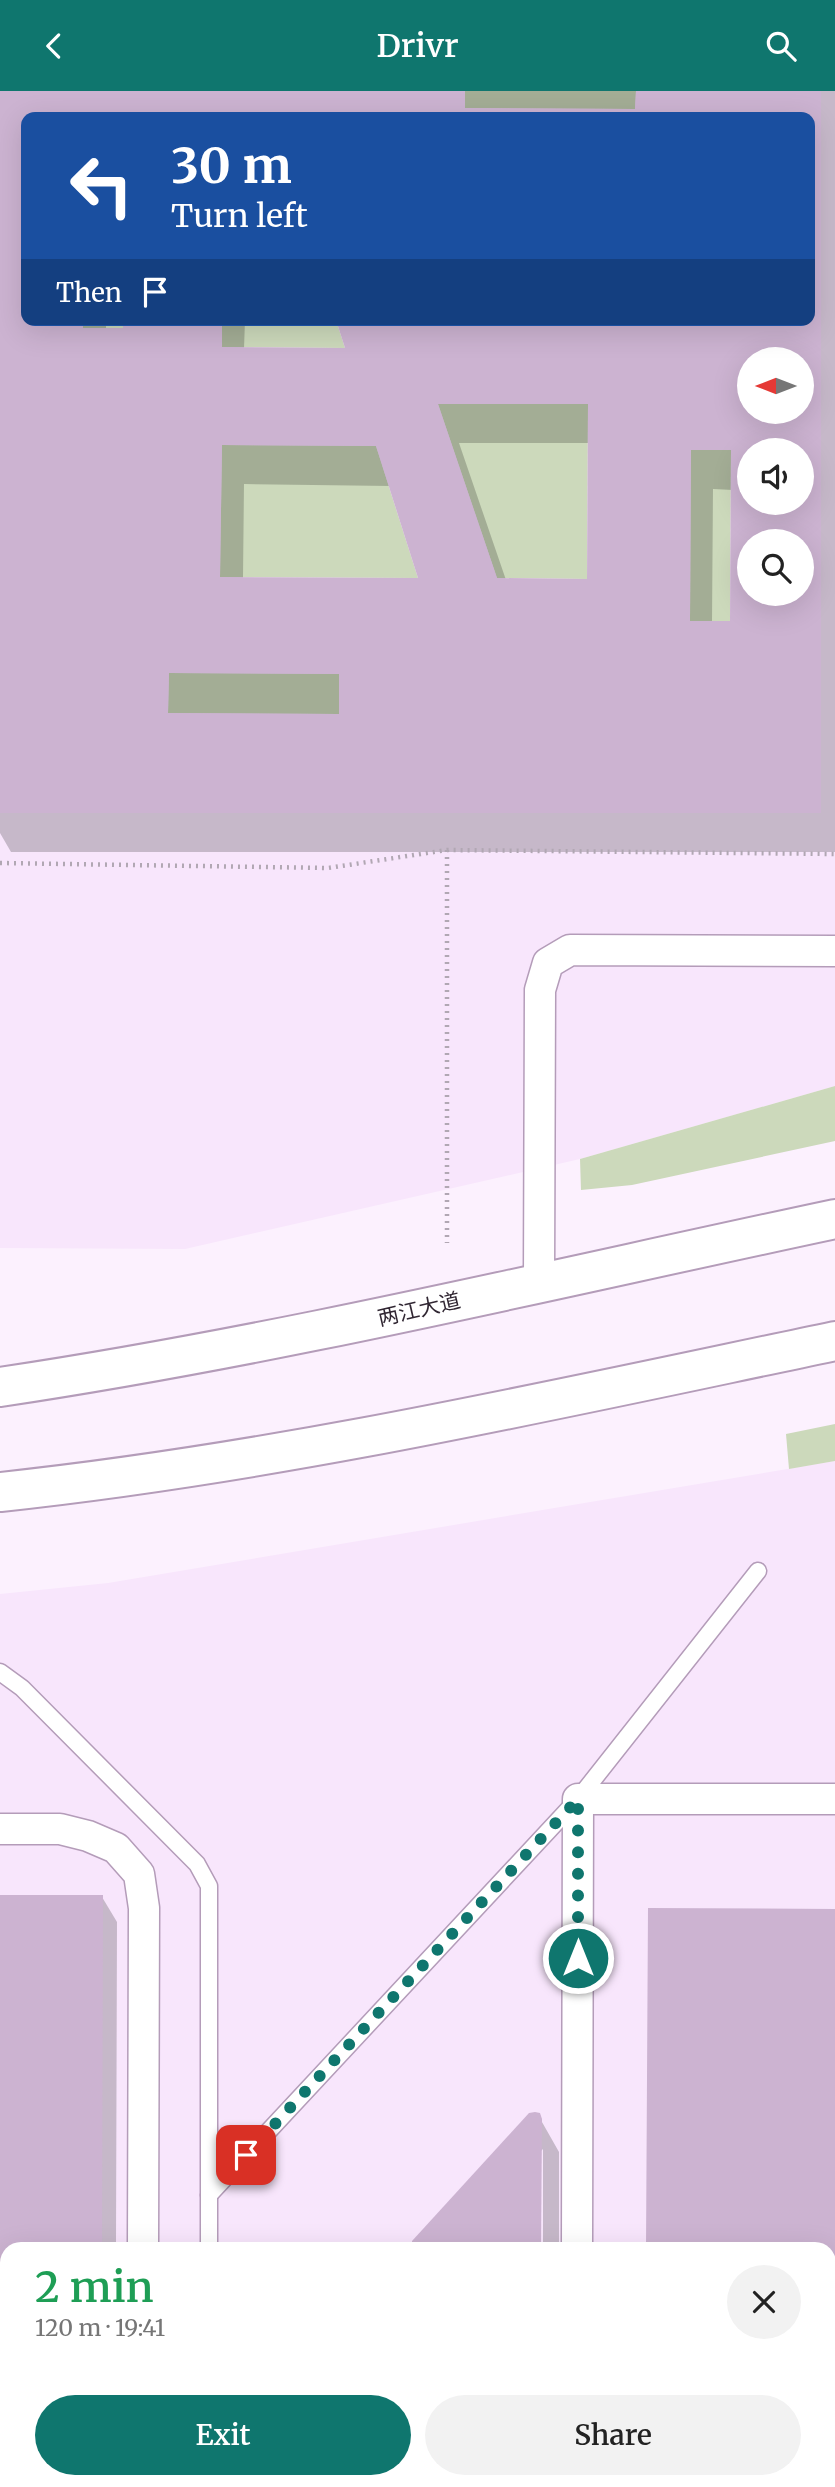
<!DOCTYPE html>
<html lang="en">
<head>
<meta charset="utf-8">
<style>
	:root { --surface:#fff; --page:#f2f2f2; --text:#222; --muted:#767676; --accent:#0f766e }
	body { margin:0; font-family:Merriweather,"Noto Sans SC",serif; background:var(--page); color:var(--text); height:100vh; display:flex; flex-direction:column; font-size:26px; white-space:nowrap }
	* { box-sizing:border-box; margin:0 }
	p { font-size:23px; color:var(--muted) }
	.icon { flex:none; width:38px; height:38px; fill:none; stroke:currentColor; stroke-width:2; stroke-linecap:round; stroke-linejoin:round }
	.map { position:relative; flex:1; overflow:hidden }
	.sheet { position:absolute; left:0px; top:2151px; width:836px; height:247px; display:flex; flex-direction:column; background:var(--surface); border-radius:21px 21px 0 0; box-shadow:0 7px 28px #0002 }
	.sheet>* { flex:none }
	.hud { position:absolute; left:21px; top:21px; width:794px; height:214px; border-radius:14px; box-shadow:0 7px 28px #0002; background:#1a4fa0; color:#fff; overflow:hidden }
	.needle { width:46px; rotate:270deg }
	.buttons { position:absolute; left:737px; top:256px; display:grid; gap:14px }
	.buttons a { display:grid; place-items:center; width:77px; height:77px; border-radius:50%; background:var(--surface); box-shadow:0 7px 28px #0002; font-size:35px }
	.pin { position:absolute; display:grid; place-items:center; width:60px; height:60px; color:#fff; margin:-30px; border-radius:14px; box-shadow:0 4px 10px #0006 }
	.me { position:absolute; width:77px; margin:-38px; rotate:0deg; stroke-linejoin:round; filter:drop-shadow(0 0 5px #0008) }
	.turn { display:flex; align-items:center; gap:24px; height:147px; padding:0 35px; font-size:32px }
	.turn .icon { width:91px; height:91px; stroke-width:2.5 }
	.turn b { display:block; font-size:49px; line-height:60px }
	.then { display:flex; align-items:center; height:66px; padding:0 35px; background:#0003; gap:14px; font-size:26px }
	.round { display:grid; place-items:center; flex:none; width:74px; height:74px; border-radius:37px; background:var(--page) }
	.summary { display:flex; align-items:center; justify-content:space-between; height:119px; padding:0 35px }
	h1 { font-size:42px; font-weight:600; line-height:52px; color:#1e9e55 }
	.button { display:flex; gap:14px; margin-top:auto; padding:14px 35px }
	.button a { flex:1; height:80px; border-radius:42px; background:var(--accent); color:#fff; font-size:28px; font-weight:600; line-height:80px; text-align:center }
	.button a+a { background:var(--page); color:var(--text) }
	header { display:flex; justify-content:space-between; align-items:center; height:91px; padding:0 35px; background:var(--accent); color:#fff; font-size:32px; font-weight:600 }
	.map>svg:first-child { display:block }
</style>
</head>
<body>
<header><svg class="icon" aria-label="back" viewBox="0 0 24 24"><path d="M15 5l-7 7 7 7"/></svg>Drivr<svg class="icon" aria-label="search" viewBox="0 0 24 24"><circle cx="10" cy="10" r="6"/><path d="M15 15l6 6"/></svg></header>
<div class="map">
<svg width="835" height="2396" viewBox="0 0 835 2396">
	<rect width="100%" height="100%" fill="#fcf1fe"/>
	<!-- built -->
	<g fill="#f8e6fc" fill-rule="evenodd">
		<path d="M0,0H835V995L580,1068L185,1158L0,1157ZM26,26H810V229H26ZM749,268H802V320H749ZM749,359H802V411H749ZM749,450H802V502H749Z"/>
		<path d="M835,1370V2396H0V1503L108,1492ZM7,2158H830V2390H7Z"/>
	</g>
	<!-- green -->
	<g fill="#ccd9bb">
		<polygon points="465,0 636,0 635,18 465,17"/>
		<rect x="83" y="229" width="40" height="8"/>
		<polygon points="222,229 336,229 345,257 222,256"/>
		<polygon points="438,313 588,313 587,488 497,487"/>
		<polygon points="222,354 376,355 418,487 220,486"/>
		<polygon points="691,359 731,359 730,530 690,530"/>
		<polygon points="169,582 339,583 339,623 168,622"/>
		<polygon points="835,995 835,1050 632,1094 581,1099 580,1068"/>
		<polygon points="835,1333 835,1370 789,1378 786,1343"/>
	</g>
	<!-- shadow -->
	<g fill="#0003" fill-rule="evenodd">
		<path d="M0,0H835V761H11L0,742ZM26,26H810V229L347,259L244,258L245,229H125V239H106V229H26ZM749,268H802V320H749ZM459,352H589L588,489H506ZM749,359H802V411H749ZM244,393L390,395L420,488L243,487ZM713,398L733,399L732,532H712ZM749,450H802V502H749Z"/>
		<polygon points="0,1806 102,1806 117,1831 116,2158 7,2158 7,2390 115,2390 115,2396 0,2396"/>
		<polygon points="835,1819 835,2396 647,2396 830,2390 830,2158"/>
		<polygon points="538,2024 559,2061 559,2158 543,2158 543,2058 540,2061"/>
		<rect x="542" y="2390" width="15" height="6"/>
	</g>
	<!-- building -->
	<g fill="#ccb3d1" fill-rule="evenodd">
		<path d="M0,0H465V17L635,18L636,0H821V722H0ZM26,26H810V229H336L345,257L222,256V229H123V237H83V229H26ZM749,268H802V320H749ZM438,313H588L587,488L497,487ZM222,354L376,355L418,487L220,486ZM691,359H731L730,530H690ZM749,359H802V411H749ZM749,450H802V502H749ZM169,582L339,583V623L168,622Z"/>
		<polygon points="0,1804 103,1804 102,2158 7,2158 7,2390 102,2390 101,2396 0,2396"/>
		<polygon points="648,1817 835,1818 835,2396 645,2396 645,2390 830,2390 830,2158 646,2158"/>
		<polygon points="535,2021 540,2022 542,2028 541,2158 412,2158 412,2150 529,2022"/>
		<rect x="410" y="2390" width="130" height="6"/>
	</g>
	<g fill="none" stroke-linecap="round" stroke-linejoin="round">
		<defs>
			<g id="service">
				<polyline points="0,1581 22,1597 197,1773 209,1795 209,2158"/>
				<polyline points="209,2104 578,1708 758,1480"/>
				<polyline points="209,2396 209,2390"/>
			</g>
			<g id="minor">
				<polyline points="539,1190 540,899 548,872 570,859 835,860"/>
				<polyline points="0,1738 60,1738 88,1745 116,1757 139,1783 144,1817 143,2158"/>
				<polyline points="577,2158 578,1708 835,1708"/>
				<polyline points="142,2396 142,2390"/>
				<polyline points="577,2396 577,2390"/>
			</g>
			<g id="trunk">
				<path d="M0,1296C281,1254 557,1187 835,1128"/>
				<path d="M0,1401C281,1371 558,1308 835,1250"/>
			</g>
		</defs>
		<!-- service casing -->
		<use href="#service" stroke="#b49cb9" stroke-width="19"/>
		<!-- minor casing -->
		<use href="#minor" stroke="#b49cb9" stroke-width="33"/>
		<!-- trunk casing -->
		<use href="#trunk" stroke="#b49cb9" stroke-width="42"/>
		<!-- path -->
		<g stroke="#b1a7b3" stroke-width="4.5" stroke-dasharray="2 5" stroke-linecap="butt">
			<polyline points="447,759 447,1152"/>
			<polyline points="0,772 328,777 447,759 835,763"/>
		</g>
		<!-- service -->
		<use href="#service" stroke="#fff" stroke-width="16"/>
		<!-- minor -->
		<use href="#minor" stroke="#fff" stroke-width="30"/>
		<!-- trunk -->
		<use href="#trunk" stroke="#fff" stroke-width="38"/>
	</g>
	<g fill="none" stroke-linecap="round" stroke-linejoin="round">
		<!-- route -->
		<polyline stroke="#0f766e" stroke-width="12" stroke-dasharray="0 21.6" points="246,2064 578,1708 578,1867"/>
	</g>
	<g text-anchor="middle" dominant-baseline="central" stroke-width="5" stroke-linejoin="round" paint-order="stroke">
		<!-- street labels -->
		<g font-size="21" fill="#312733" stroke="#fff">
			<text transform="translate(419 1218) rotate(-13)">两江大道</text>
		</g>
	</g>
</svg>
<div class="buttons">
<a><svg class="needle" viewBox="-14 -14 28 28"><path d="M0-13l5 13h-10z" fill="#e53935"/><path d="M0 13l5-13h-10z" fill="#767676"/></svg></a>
<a><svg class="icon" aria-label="sound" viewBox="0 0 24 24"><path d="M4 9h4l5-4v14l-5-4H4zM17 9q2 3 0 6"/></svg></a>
<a><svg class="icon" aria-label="search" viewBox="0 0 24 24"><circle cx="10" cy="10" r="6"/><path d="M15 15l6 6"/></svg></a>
</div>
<div class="pin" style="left:246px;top:2064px;background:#d93025"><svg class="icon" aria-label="arrive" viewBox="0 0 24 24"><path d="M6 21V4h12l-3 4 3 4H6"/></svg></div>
<svg class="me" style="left:578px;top:1867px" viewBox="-20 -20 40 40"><circle r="17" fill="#0f766e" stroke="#fff" stroke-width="3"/><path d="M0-11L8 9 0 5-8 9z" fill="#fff"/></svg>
<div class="hud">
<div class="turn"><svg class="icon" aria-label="left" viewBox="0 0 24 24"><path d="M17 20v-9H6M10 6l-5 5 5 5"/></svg><div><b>30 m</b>Turn left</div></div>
<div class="then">Then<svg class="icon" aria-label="arrive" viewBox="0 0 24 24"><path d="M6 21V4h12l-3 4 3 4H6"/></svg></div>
</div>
<section class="sheet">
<div class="summary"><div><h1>2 min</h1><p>120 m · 19:41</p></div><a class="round"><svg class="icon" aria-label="close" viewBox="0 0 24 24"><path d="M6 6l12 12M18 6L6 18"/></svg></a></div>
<div class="button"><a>Exit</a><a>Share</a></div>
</section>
</div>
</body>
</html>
